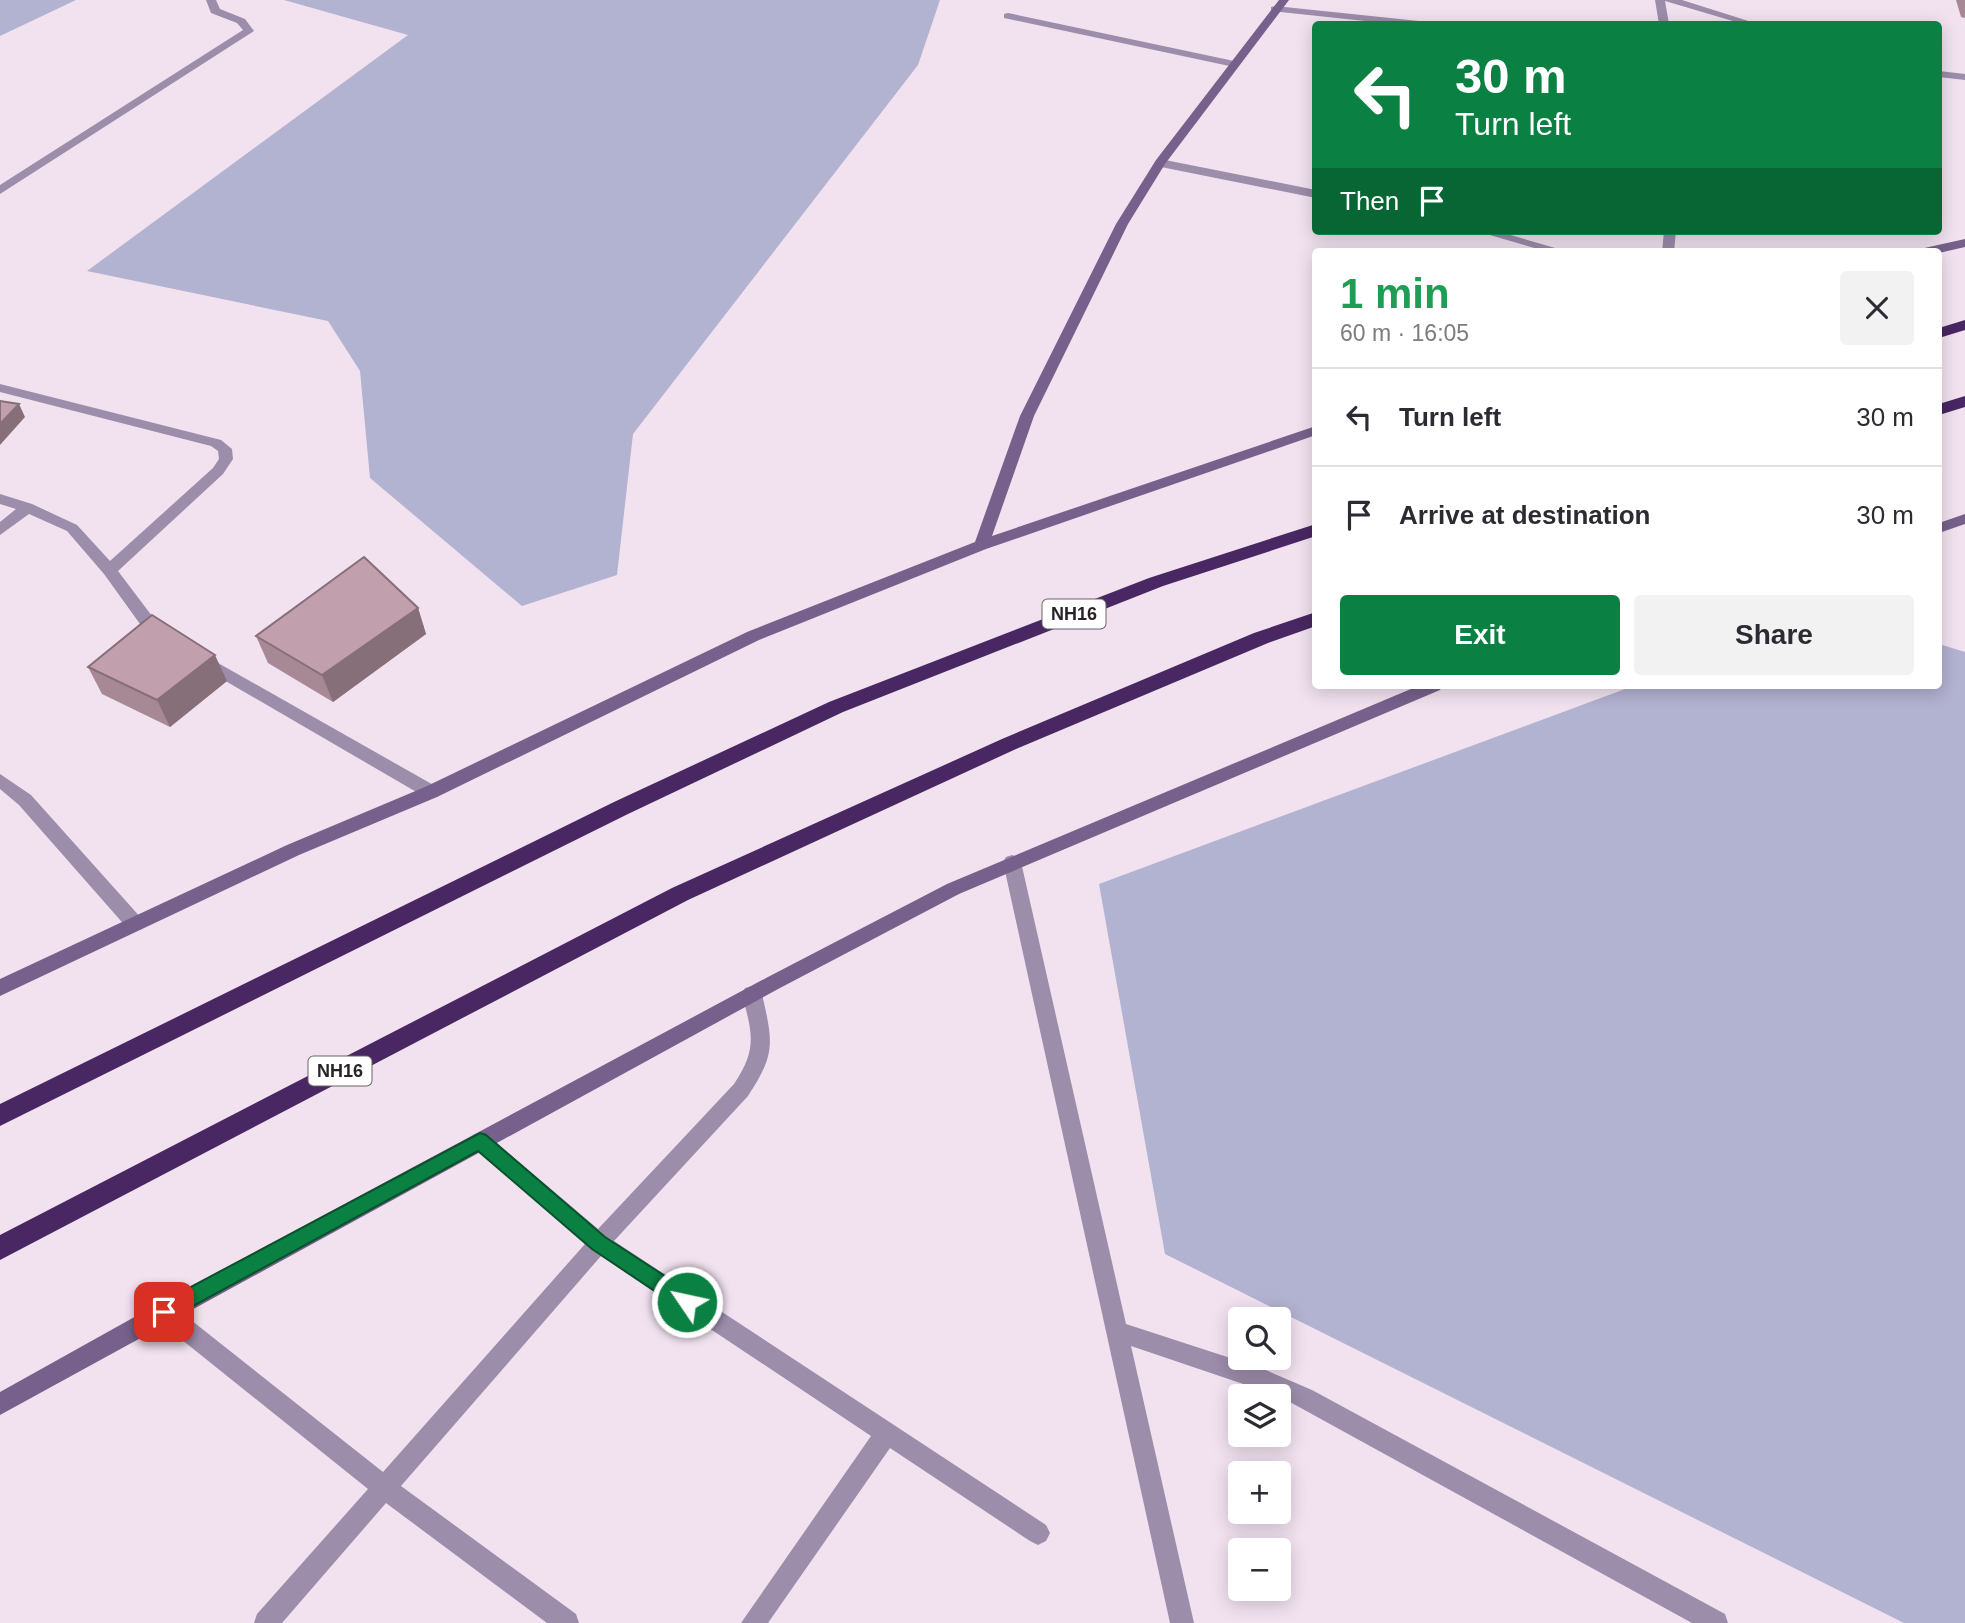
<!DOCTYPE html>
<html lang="en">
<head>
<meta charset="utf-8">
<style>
	:root { --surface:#fff; --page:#f2f2f3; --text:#2b2b33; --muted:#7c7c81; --line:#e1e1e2; --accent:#0b8043 }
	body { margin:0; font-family:Helvetica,sans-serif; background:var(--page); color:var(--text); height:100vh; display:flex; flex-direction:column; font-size:26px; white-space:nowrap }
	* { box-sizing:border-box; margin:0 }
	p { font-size:23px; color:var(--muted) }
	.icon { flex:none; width:38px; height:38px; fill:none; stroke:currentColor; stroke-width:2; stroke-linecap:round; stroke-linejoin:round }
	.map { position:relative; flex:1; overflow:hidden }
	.side { position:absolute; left:1312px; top:248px; width:630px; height:441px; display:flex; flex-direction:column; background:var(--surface); border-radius:7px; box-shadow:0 4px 18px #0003 }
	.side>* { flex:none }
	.guide { position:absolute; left:1312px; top:21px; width:630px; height:214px; border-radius:7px; box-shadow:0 4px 18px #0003; background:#0b8043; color:#fff; overflow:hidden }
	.fabs { position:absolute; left:1228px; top:1307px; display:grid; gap:14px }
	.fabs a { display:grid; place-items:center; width:63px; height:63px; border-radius:7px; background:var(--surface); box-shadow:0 4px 18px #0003; font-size:35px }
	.pin { position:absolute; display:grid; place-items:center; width:60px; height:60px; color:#fff; margin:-30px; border-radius:14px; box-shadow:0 4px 10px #0006 }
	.me { position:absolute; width:77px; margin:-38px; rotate:304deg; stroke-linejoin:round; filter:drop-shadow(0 0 5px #0008) }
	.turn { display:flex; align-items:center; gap:24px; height:147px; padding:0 28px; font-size:32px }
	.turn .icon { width:91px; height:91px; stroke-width:2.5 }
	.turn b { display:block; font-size:49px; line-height:60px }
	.then { display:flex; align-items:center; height:66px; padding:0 28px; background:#0003; gap:14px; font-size:26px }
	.round { display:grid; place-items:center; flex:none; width:74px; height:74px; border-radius:7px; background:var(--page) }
	.headline { display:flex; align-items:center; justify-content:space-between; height:119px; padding:0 28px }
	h1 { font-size:42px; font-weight:700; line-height:52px; color:#1e9e55 }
	.primary-button { display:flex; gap:14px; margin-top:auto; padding:14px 28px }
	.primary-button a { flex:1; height:80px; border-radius:7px; background:var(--accent); color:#fff; font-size:28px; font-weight:700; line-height:80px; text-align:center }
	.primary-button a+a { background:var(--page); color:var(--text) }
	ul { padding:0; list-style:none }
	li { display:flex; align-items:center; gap:21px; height:98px; padding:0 28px; border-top:2px solid var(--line) }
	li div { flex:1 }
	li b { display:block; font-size:26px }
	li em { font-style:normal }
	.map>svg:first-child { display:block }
</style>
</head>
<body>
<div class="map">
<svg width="1965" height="1623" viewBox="0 0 1965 1623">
	<rect width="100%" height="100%" fill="#f2e2f0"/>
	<!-- water -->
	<g fill="#b2b2d1">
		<polygon points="0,0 76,0 0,36"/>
		<polygon points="284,0 940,0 918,65 633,434 617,575 522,606 370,478 360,371 328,321 87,271 408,35"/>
		<polygon points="1939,644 1965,652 1965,1623 1904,1623 1165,1254 1099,884 1633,686 1939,686"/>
	</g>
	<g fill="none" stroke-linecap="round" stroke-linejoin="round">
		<!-- street -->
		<g fill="#9c8dab" fill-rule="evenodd">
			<polygon points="206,0 216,0 220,9 245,19 254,31 0,194 0,185 243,30 237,23 211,13"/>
			<polygon points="1655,0 1682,0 1758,24 1743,24 1665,1 1669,24 1659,24"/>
			<polygon points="1275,6 1419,21 1424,24 1393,24 1271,11 1271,7"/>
			<polygon points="1008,13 1234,61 1240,64 1234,67 1004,18 1004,14"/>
			<polygon points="1939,71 1965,74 1965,80 1939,77"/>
			<polygon points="1160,159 1316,190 1316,198 1156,166 1156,160"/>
			<polygon points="1476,231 1497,231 1569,252 1548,252"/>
			<polygon points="1664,231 1676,231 1674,252 1662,252"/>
			<polygon points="0,384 221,440 232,449 233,459 223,474 118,571 152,616 171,634 169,638 157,638 140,624 104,574 67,531 29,514 0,535 0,522 16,509 0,504 0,494 32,504 77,525 110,561 213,468 219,459 218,451 211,446 0,392"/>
			<polygon points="204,655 437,787 440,792 437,797 425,797 198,665 196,661 198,657"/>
			<polygon points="0,774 31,795 142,919 144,924 142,929 135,931 128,929 19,805 0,789"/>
			<polygon points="1012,855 1018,857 1021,862 1126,1324 1261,1368 1312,1390 1725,1614 1728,1623 1692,1623 1279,1396 1131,1346 1194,1623 1170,1623 1003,862 1006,857"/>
			<path d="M752,986L759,988L762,994C773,1043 776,1053 748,1096L614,1241L1046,1525L1050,1533L1046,1541L1038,1545L1030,1541L890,1448L768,1623H741L871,1436L601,1256L401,1486L576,1614L579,1623H547L386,1503L282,1623H254L257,1614L368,1489L156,1319L153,1312L156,1305L164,1302L172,1305L383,1472L585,1244L473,1147L470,1141L473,1135L480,1132L487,1135L598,1229L734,1084C758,1048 752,1033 742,994L745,988Z"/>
		</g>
		<!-- secondary -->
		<g fill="#77618c" fill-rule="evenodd">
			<polygon points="1279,0 1289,0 1165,164 1128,224 1034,416 992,536 1316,426 1316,435 986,549 759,640 437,797 299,855 0,996 0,979 287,845 425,787 747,632 975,542 1020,416 1116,224 1156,160"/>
			<polygon points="1965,239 1965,247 1939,253 1919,252 1920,249"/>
			<polygon points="1965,514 1965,524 1939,533 1939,523"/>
			<polygon points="1418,686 1442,686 1440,690 959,894 780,988 0,1415 0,1392 156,1305 766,978 947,884"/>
		</g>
		<!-- highway -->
		<g fill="#482762" fill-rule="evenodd">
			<polygon points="1965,320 1965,330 1939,338 1939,328"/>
			<polygon points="1965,396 1965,407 1939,415 1939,404"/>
			<polygon points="1316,524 1316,536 1163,586 843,712 628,814 0,1126 0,1104 614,802 829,702 1149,578"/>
			<polygon points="1316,612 1316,626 1268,643 1016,749 688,900 0,1260 0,1235 672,888 1002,739 1254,633"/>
		</g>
	</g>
	<!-- wall -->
	<g fill="#a68995">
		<polygon points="1956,0 1965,0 1965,18 1961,17"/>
		<polygon points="418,608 426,634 333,702 268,663 256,636"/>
		<polygon points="88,667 227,681 170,727 102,694"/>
	</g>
	<!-- shaded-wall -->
	<g fill="#876f79">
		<polygon points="19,404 25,417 0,445 0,424"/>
		<polygon points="418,608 426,634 333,702 322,675"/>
		<polygon points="215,655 227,681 170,727 157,700"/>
	</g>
	<!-- building -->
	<g fill="#c19fad" stroke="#876f79" stroke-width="2">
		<polygon points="0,401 19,404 0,424"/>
		<polygon points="364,557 418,608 322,675 256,636"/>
		<polygon points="152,615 215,655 157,700 88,667"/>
	</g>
	<!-- route -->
	<polygon fill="#0b8043" stroke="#07532c" stroke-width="2" points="480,1133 486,1135 605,1237 694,1295 697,1302 694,1308 687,1311 680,1308 592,1249 478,1151 171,1318 164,1321 157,1318 154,1312 157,1305"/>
	<g text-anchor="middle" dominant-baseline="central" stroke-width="5" stroke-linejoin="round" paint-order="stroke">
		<!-- shield labels -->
		<g fill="#fff" stroke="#696569" stroke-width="2">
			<rect x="1042.5" y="599.5" width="63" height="29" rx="5"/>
			<rect x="308.5" y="1056.5" width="63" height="29" rx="5"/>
		</g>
		<g font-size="18" font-weight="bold" fill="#292329">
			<text x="1074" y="614">NH16</text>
			<text x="340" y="1071">NH16</text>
		</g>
	</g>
</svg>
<div class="fabs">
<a><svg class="icon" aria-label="search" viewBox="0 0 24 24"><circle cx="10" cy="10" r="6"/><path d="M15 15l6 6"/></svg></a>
<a><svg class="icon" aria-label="layers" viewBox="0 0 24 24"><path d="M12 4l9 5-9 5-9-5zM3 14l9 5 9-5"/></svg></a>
<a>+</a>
<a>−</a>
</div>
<div class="pin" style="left:164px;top:1312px;background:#d93025"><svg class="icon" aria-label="arrive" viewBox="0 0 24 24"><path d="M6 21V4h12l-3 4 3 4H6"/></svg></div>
<svg class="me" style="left:687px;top:1302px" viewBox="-20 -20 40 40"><circle r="17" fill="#0b8043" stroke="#fff" stroke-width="3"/><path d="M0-11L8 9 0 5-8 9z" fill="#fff"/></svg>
<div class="guide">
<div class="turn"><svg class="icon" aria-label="left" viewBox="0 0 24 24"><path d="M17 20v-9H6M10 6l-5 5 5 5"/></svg><div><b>30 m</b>Turn left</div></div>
<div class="then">Then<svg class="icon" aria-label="arrive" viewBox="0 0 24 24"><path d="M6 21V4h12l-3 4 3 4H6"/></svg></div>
</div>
<section class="side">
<div class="headline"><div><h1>1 min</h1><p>60 m · 16:05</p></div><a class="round"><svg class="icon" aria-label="close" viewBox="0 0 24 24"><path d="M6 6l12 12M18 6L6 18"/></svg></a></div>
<ul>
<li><svg class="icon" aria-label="left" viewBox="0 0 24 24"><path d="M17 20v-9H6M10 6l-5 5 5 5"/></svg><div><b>Turn left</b></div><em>30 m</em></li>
<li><svg class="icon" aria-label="arrive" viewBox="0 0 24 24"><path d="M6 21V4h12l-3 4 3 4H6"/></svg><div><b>Arrive at destination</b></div><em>30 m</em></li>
</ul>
<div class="primary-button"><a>Exit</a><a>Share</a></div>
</section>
</div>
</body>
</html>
